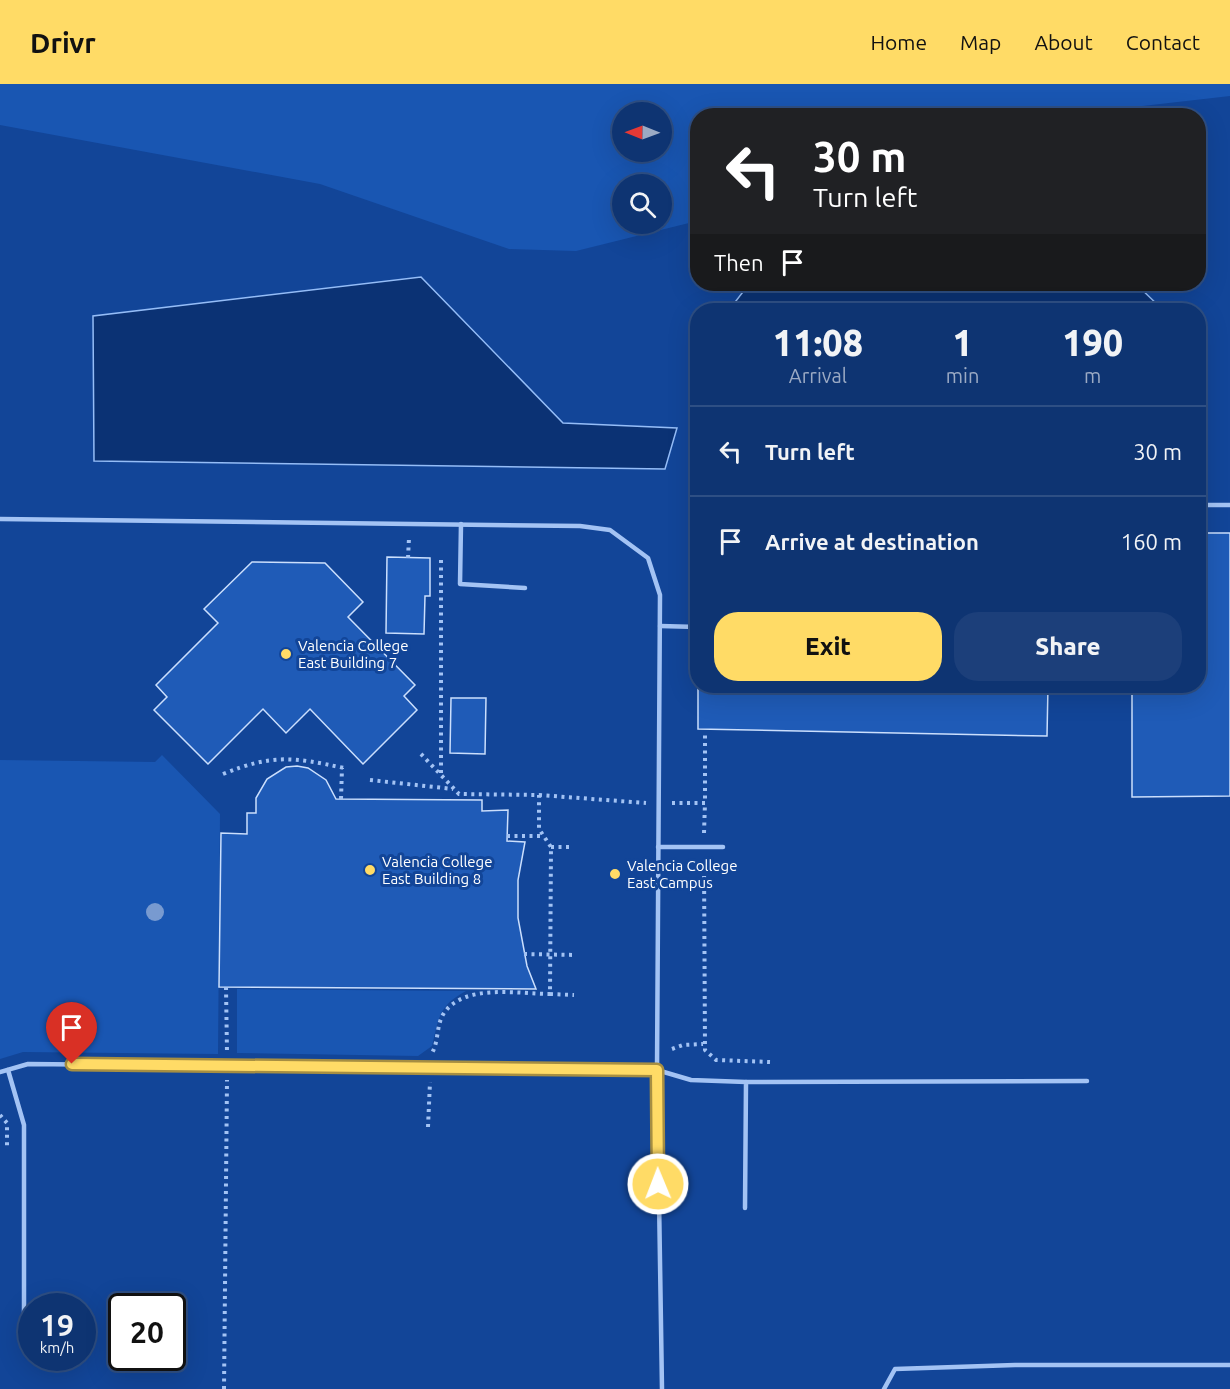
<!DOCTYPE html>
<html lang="en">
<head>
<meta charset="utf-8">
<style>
	:root { --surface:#0e3472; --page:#1c3f7a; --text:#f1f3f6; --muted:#9baac4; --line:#2e4f84; --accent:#ffdb66 }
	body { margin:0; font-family:Ubuntu,sans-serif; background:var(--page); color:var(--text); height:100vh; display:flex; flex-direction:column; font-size:22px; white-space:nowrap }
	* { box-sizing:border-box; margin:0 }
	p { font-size:20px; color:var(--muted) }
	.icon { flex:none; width:33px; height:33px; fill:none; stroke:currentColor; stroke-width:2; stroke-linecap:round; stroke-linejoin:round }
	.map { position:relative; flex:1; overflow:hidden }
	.panel { position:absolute; left:690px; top:219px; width:516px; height:390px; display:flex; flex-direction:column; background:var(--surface); border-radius:24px; box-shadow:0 6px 24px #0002,0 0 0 2px var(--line) }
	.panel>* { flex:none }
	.guide { position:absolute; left:690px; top:24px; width:516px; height:183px; border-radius:24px; box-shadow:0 6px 24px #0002,0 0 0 2px var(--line); background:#202124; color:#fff; overflow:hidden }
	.needle { width:39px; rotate:271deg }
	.fabs { position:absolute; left:612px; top:18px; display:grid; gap:12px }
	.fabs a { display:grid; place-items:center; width:60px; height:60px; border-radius:50%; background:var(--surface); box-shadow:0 6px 24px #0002,0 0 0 2px var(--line); font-size:30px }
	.speed { position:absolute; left:18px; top:1209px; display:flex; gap:12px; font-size:30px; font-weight:700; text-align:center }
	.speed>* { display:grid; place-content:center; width:78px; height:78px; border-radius:50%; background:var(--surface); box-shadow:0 6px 24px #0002,0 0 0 2px var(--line); line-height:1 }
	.speed small { font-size:15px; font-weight:400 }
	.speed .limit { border:3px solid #111; border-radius:9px; background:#fff; color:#111 }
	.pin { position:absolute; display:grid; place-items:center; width:51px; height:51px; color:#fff; margin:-62px -26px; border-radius:50% 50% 50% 0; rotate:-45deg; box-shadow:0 0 6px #0007 }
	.pin .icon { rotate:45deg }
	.me { position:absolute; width:66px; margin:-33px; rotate:359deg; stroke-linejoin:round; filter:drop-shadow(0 0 4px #0008) }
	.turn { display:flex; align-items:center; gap:21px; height:126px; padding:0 24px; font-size:27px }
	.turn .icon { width:78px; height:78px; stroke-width:2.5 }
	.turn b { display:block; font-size:42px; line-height:51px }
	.then { display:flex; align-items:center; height:57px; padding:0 24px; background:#0003; gap:12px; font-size:22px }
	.eta { display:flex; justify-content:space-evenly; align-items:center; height:102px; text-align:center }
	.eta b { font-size:36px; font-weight:800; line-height:42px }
	.button { display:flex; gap:12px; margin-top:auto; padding:12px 24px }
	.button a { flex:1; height:69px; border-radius:24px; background:var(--accent); color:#111; font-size:24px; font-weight:800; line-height:69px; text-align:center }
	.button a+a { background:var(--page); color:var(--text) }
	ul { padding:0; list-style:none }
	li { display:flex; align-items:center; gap:18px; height:90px; padding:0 24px; border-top:2px solid var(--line) }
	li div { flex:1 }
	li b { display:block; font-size:22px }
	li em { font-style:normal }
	header { display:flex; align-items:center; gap:36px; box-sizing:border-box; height:84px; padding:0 30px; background:var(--accent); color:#111 }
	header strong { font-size:28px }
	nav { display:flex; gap:33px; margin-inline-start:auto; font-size:21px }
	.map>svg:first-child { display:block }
</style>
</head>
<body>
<header>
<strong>Drivr</strong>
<nav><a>Home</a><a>Map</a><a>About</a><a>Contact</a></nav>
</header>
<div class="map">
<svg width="1230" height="1305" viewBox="0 0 1230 1305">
	<rect width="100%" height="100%" fill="#124598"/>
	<!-- green -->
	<g fill="#1956b2" fill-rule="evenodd">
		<path d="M0,0H1230V12L1055,32H698L697,137L576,167L509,165L320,100L0,41ZM622,28H662V68H622ZM622,100H662V140H622Z"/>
		<polygon points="162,671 220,730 218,970 23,968 0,975 0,676 155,678"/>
		<path d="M237,905L466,907C438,922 439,934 432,962L418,972L237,969Z"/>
	</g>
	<!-- water -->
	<g fill="#0b3274" stroke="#95bdf7" stroke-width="1.5">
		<polygon points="421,193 563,339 677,344 665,385 94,377 93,232"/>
		<polygon points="749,200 1136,200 1163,226 729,226"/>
	</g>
	<!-- building -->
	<g fill="#1f5bb7" stroke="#cbdffd" stroke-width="1.5">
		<polygon points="1198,449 1230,449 1230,712 1132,713 1132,602 1198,602"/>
		<polygon points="387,473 430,474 430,512 425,512 424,550 386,549"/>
		<polygon points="252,478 325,479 363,518 348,533 415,601 404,612 417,626 363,680 310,625 286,649 263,625 208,680 154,626 167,613 156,601 218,539 204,525"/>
		<polygon points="698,602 1048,602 1047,652 698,645"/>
		<polygon points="451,614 486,614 485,670 450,669"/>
		<polygon points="297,682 308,684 326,696 336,715 482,716 482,727 508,726 507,757 525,758 518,796 518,834 527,882 536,905 219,903 221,749 247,750 247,729 256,729 256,714 267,695 286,683"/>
	</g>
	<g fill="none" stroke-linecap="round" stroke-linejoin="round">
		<!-- path -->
		<g stroke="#a3c3f4" stroke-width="4" stroke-dasharray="3 4.5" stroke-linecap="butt">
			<polyline points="408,474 409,454"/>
			<polyline points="441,476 441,690"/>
			<path d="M421,670L459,710L539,711V745L551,763L550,910C518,910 465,899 444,929C436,941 439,957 432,969"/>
			<path d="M223,690C272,670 293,673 344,684"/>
			<polyline points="370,696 453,705"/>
			<polyline points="539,711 646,719"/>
			<polyline points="341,715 342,684"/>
			<polyline points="672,719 705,719 705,650"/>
			<polyline points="704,749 705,719"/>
			<polyline points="507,752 543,752"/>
			<polyline points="551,763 572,763"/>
			<polyline points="704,777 705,966 716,976 770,978"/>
			<polyline points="524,870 576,871"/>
			<polyline points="226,903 227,969"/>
			<polyline points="550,910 574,911"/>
			<polyline points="672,965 683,961 703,960"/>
			<polyline points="0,1031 7,1039 7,1062"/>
			<polyline points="428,1043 430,998"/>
			<polyline points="224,1305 227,996"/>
		</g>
		<!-- service -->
		<g stroke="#a3c3f4" stroke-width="4.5">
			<polyline points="1198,421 1230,421"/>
			<polyline points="0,435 580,442 610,446 648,474 660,511 657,986 662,1305"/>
			<polyline points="461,440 460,500 525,504"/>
			<polyline points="660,542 698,543"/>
			<polyline points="658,763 723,763"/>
			<polyline points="8,986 24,1041 24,1254"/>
			<polyline points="0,988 28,980 657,986 691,996 746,998 745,1124"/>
			<polyline points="746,998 1087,997"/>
			<polyline points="884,1305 895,1285 1015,1281 1230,1281"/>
		</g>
	</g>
	<!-- trees -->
	<circle fill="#789ad0" cx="155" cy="828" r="9"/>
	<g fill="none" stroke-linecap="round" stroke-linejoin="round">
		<defs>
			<polyline id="route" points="72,980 657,986 658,1100"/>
		</defs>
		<!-- route casing -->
		<use href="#route" stroke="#a68e42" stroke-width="15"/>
		<!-- route -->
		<use href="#route" stroke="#ffdb66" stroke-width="10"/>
	</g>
	<!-- markers -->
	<g fill="#ffdb66" stroke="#124598" stroke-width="2">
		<circle cx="286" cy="570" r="6"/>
		<circle cx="370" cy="786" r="6"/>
		<circle cx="615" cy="790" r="6"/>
	</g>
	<g text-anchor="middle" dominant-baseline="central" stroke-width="6" stroke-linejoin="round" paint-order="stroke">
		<!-- poi labels -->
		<g font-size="15" fill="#fff" stroke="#124598" text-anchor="start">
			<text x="298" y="561">Valencia College<tspan x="298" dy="17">East Building 7</tspan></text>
			<text x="382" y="777">Valencia College<tspan x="382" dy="17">East Building 8</tspan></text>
			<text x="627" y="781">Valencia College<tspan x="627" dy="17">East Campus</tspan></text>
		</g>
	</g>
</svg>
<div class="fabs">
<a><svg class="needle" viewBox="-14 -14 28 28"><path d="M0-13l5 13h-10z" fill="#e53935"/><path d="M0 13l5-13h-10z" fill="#9baac4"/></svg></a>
<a><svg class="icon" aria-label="search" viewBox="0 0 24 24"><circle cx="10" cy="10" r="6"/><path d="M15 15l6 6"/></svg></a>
</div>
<div class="speed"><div>19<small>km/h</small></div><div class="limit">20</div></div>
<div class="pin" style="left:72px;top:980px;background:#d93025"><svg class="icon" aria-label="arrive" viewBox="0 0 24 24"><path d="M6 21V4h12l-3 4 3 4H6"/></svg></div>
<svg class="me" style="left:658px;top:1100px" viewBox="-20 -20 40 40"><circle r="17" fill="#ffdb66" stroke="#fff" stroke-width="3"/><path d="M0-11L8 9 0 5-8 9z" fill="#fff"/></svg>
<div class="guide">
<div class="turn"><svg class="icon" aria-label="left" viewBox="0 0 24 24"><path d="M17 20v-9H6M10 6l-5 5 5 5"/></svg><div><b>30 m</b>Turn left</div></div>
<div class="then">Then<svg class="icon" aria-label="arrive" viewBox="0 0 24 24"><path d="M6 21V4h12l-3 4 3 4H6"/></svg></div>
</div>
<section class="panel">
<div class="eta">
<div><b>11:08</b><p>Arrival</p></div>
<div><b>1</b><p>min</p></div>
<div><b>190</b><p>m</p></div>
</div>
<ul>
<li><svg class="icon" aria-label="left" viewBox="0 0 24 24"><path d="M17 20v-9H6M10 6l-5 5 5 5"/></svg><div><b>Turn left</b></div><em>30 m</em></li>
<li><svg class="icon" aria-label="arrive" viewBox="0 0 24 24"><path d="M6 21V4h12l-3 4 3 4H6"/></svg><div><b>Arrive at destination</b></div><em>160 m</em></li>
</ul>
<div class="button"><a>Exit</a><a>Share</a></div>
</section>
</div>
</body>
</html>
